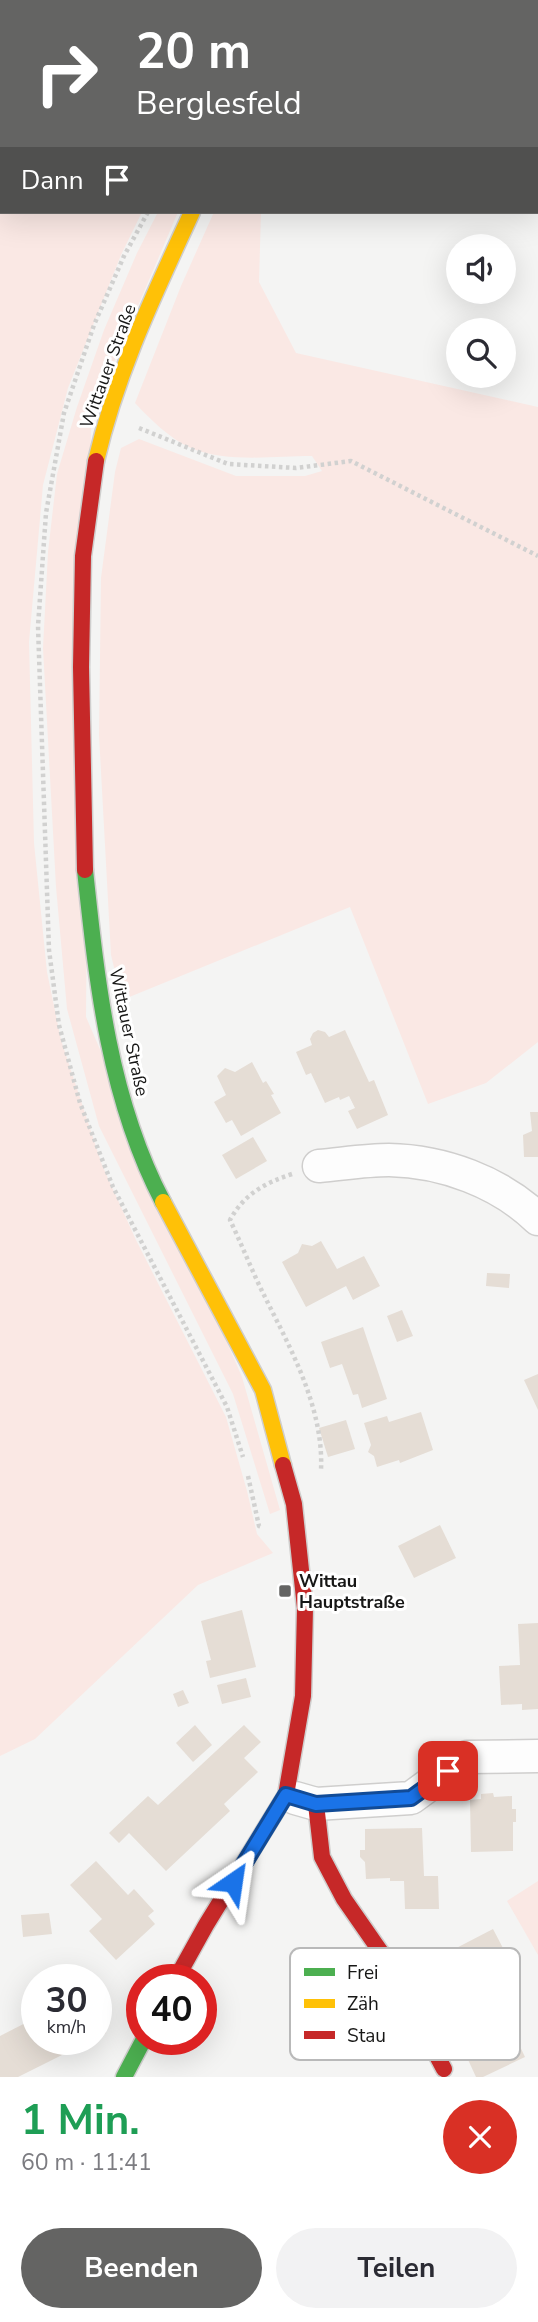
<!DOCTYPE html>
<html lang="de">
<head>
<meta charset="utf-8">
<style>
	:root { --surface:#fff; --page:#f2f2f3; --text:#2b2b33; --muted:#7c7c81; --accent:#646463 }
	body { margin:0; font-family:"Nunito Sans",sans-serif; background:var(--page); color:var(--text); height:100vh; display:flex; flex-direction:column; font-size:26px; white-space:nowrap }
	* { box-sizing:border-box; margin:0 }
	p { font-size:23px; color:var(--muted) }
	.icon { flex:none; width:38px; height:38px; fill:none; stroke:currentColor; stroke-width:2; stroke-linecap:round; stroke-linejoin:round }
	.map { position:relative; height:2077px; overflow:hidden }
	.details { display:flex; flex-direction:column; background:var(--surface); flex:1 }
	.details>* { flex:none }
	.guide { position:absolute; left:0px; top:0px; width:539px; height:214px; box-shadow:0 7px 28px #0002; background:#646463; color:#fff; overflow:hidden }
	.fabs { position:absolute; left:446px; top:234px; display:grid; gap:14px }
	.fabs a { display:grid; place-items:center; width:70px; height:70px; border-radius:50%; background:var(--surface); box-shadow:0 7px 28px #0002; font-size:35px }
	.speed { position:absolute; left:21px; top:1964px; display:flex; gap:14px; font-size:35px; font-weight:700; text-align:center }
	.speed>* { display:grid; place-content:center; width:91px; height:91px; border-radius:50%; background:var(--surface); box-shadow:0 7px 28px #0002; line-height:1 }
	.speed small { font-size:18px; font-weight:400 }
	.speed .limit { border:10px solid #d22; background:#fff; color:#111 }
	.pin { position:absolute; display:grid; place-items:center; width:60px; height:60px; color:#fff; margin:-30px; border-radius:14px; box-shadow:0 4px 10px #0006 }
	.me { position:absolute; width:77px; margin:-38px; rotate:32deg; stroke-linejoin:round; filter:drop-shadow(0 0 5px #0008) }
	.turn { display:flex; align-items:center; gap:24px; height:147px; padding:0 21px; font-size:32px }
	.turn .icon { width:91px; height:91px; stroke-width:2.5 }
	.turn b { display:block; font-size:49px; line-height:60px }
	.then { display:flex; align-items:center; height:66px; padding:0 21px; background:#0003; gap:14px; font-size:26px }
	.round { display:grid; place-items:center; flex:none; width:74px; height:74px; border-radius:37px; background:var(--page) }
	.overview { display:flex; align-items:center; justify-content:space-between; height:119px; padding:0 21px }
	h1 { font-size:42px; font-weight:700; line-height:52px; color:#1e9e55 }
	.primary-button { display:flex; gap:14px; margin-top:auto; padding:14px 21px }
	.primary-button a { flex:1; height:80px; border-radius:42px; background:var(--accent); color:#fff; font-size:28px; font-weight:700; line-height:80px; text-align:center }
	.primary-button a+a { background:var(--page); color:var(--text) }
	.map>svg:first-child { display:block }
</style>
</head>
<body>
<div class="map">
<svg width="538" height="2077" viewBox="0 0 538 2077">
	<rect width="100%" height="100%" fill="#f4f4f3"/>
	<!-- green -->
	<g fill="#fae8e4">
		<polygon points="0,0 196,0 2,2 2,212 142,212 121,255 68,388 43,485 29,642 34,843 47,972 61,1040 102,1165 136,1240 226,1417 247,1491 257,1534 273,1553 198,1585 35,1739 0,1756"/>
		<polygon points="158,212 178,212 91,416 86,1017 242,1377 280,1510 270,1514 233,1394 99,1126 67,1009 56,887 43,648 48,552 57,474 77,407 104,330 137,253"/>
		<path d="M214,212H261L259,282L296,353L538,407V1042L486,1083L428,1104L350,907L122,1000L111,955L99,735L101,578L115,472L121,448L139,439L236,476H305L322,471L312,456C275,456 226,463 191,448C169,438 151,420 135,403L181,286Z"/>
		<polygon points="538,1881 538,1955 507,1901"/>
	</g>
	<!-- building -->
	<g fill="#e5ddd5">
		<polygon points="318,1030 325,1032 329,1037 345,1030 369,1082 374,1080 388,1115 357,1129 348,1111 355,1108 349,1096 340,1100 339,1097 325,1103 311,1073 306,1075 296,1052 312,1045 310,1039 313,1033"/>
		<polygon points="252,1062 263,1083 266,1081 274,1094 271,1095 281,1113 241,1136 232,1120 226,1123 214,1102 226,1095 217,1076 225,1068 235,1072"/>
		<polygon points="530,1112 538,1112 538,1157 524,1157 523,1135 532,1131"/>
		<polygon points="253,1137 267,1161 236,1179 222,1155"/>
		<polygon points="321,1241 337,1269 364,1256 380,1286 353,1300 346,1286 306,1307 282,1262 298,1253 302,1244 312,1246"/>
		<polygon points="487,1273 510,1274 509,1288 486,1286"/>
		<polygon points="402,1310 413,1336 397,1342 387,1316"/>
		<polygon points="363,1327 387,1399 362,1408 358,1394 353,1395 342,1364 330,1368 321,1342"/>
		<polygon points="538,1374 538,1410 524,1380"/>
		<polygon points="421,1412 433,1450 400,1463 399,1460 377,1467 374,1456 368,1452 371,1445 364,1423 387,1416 389,1422"/>
		<polygon points="346,1420 355,1449 328,1457 319,1428"/>
		<polygon points="440,1525 456,1558 414,1578 398,1546"/>
		<polygon points="242,1610 256,1667 210,1678 206,1661 211,1660 201,1621"/>
		<polygon points="538,1623 538,1709 522,1710 522,1704 501,1705 499,1666 520,1665 518,1624"/>
		<polygon points="246,1678 251,1697 222,1704 217,1685"/>
		<polygon points="183,1690 189,1703 178,1707 173,1694"/>
		<polygon points="195,1725 212,1745 193,1762 176,1743"/>
		<polygon points="244,1725 261,1742 244,1758 258,1772 224,1804 230,1811 166,1871 129,1833 119,1843 109,1833 148,1796 158,1805"/>
		<polygon points="493,1793 494,1797 512,1796 512,1809 516,1809 516,1822 513,1822 513,1851 471,1852 470,1800 481,1799 481,1794"/>
		<polygon points="422,1828 424,1876 438,1876 439,1909 405,1909 404,1881 390,1881 390,1878 366,1879 365,1862 360,1857 360,1850 365,1850 365,1829"/>
		<polygon points="96,1861 128,1895 134,1889 154,1911 148,1916 155,1924 116,1960 89,1931 102,1919 70,1885"/>
		<polygon points="49,1913 52,1934 23,1937 21,1915"/>
		<polygon points="493,1929 516,1973 483,1991 495,2014 472,2027 458,2001 463,1998 456,1984 454,1985 439,1957"/>
		<polygon points="96,2014 106,2033 96,2038"/>
		<polygon points="505,2015 525,2057 483,2077 476,2077 458,2038"/>
		<polygon points="37,2017 37,2039 94,2039 18,2077 0,2077 0,2036"/>
	</g>
	<g fill="none" stroke-linecap="round" stroke-linejoin="round">
		<defs>
			<g id="street">
				<path d="M319,1166C342,1164 366,1160 389,1160C443,1161 500,1182 538,1219"/>
				<polyline points="295,1798 316,1804 411,1798 467,1757 538,1756"/>
			</g>
			<g id="fast">
				<path d="M85,870C97,983 109,1099 163,1202"/>
				<polyline points="124,2077 144,2039"/>
			</g>
			<g id="slow">
				<path d="M96,461C117,371 154,295 192,212"/>
				<polyline points="163,1202 263,1390 283,1465"/>
			</g>
			<g id="jam">
				<polyline points="245,0 245,2"/>
				<polyline points="85,870 81,667 83,556 96,461"/>
				<polyline points="316,1804 322,1857 344,1899 385,1958 444,2069"/>
				<polyline points="176,1979 206,1925 286,1795 303,1696 305,1608 294,1504 283,1465"/>
			</g>
		</defs>
		<!-- street casing -->
		<use href="#street" stroke="#cfcecd" stroke-width="35"/>
		<!-- fast casing -->
		<use href="#fast" stroke="#cfcecd" stroke-width="19"/>
		<!-- slow casing -->
		<use href="#slow" stroke="#cfcecd" stroke-width="19"/>
		<!-- jam casing -->
		<use href="#jam" stroke="#cfcecd" stroke-width="19"/>
		<!-- path -->
		<g stroke="#d1d1d0" stroke-width="4.5" stroke-dasharray="3.5 3.5" stroke-linecap="butt">
			<polyline points="202,0 202,2"/>
			<polyline points="148,212 124,256 94,325 64,413 46,513 38,626 49,950 59,1025 80,1103 113,1187 227,1407 243,1457"/>
			<polyline points="139,428 228,464 296,468 351,461 538,556"/>
			<path d="M292,1174C265,1183 244,1194 230,1220C241,1243 250,1266 261,1289C288,1344 324,1406 321,1470"/>
			<polyline points="248,1476 259,1526 262,1527"/>
		</g>
		<!-- street -->
		<use href="#street" stroke="#fdfdfd" stroke-width="32"/>
		<!-- fast -->
		<use href="#fast" stroke="#4caf50" stroke-width="16"/>
		<!-- slow -->
		<use href="#slow" stroke="#ffc107" stroke-width="16"/>
		<!-- jam -->
		<use href="#jam" stroke="#c62828" stroke-width="16"/>
	</g>
	<g fill="none" stroke-linecap="round" stroke-linejoin="round">
		<defs>
			<polyline id="route" points="233,1882 286,1795 316,1804 411,1798 448,1771"/>
		</defs>
		<!-- route casing -->
		<use href="#route" stroke="#114b97" stroke-width="18"/>
		<!-- route -->
		<use href="#route" stroke="#1a73e8" stroke-width="12"/>
	</g>
	<!-- markers -->
	<rect fill="#646463" stroke="#fff" stroke-width="2.5" x="278" y="1584" width="14" height="14" rx="3.5"/>
	<g text-anchor="middle" dominant-baseline="central" stroke-width="6" stroke-linejoin="round" paint-order="stroke">
		<!-- street labels -->
		<g font-size="18" fill="#171716" stroke="#fff">
			<text transform="translate(108 366) rotate(-70)">Wittauer Straße</text>
			<text transform="translate(129 1032) rotate(78)">Wittauer Straße</text>
		</g>
		<!-- poi labels -->
		<g font-size="18" font-weight="bold" fill="#171716" stroke="#fff" text-anchor="start">
			<text x="299" y="1581">Wittau<tspan x="299" dy="21">Hauptstraße</tspan></text>
		</g>
	</g>
	<!-- legend -->
	<rect x="290" y="1948" width="230" height="112" rx="10" fill="#fff" stroke="#b9b9b9" stroke-width="2"/>
	<rect x="304" y="1968" width="31" height="8" fill="#4caf50"/>
	<rect x="304" y="1999" width="31" height="9" fill="#ffc107"/>
	<rect x="304" y="2031" width="31" height="8" fill="#c62828"/>
	<g font-size="19" fill="#171716">
		<text x="347" y="1979">Frei</text>
		<text x="347" y="2010">Zäh</text>
		<text x="347" y="2042">Stau</text>
	</g>
</svg>
<div class="fabs">
<a><svg class="icon" aria-label="sound" viewBox="0 0 24 24"><path d="M4 9h4l5-4v14l-5-4H4zM17 9q2 3 0 6"/></svg></a>
<a><svg class="icon" aria-label="search" viewBox="0 0 24 24"><circle cx="10" cy="10" r="6"/><path d="M15 15l6 6"/></svg></a>
</div>
<div class="speed"><div>30<small>km/h</small></div><div class="limit">40</div></div>
<div class="pin" style="left:448px;top:1771px;background:#d93025"><svg class="icon" aria-label="arrive" viewBox="0 0 24 24"><path d="M6 21V4h12l-3 4 3 4H6"/></svg></div>
<svg class="me" style="left:233px;top:1882px" viewBox="-20 -20 40 40"><path d="M0-17L14 15 0 8-14 15z" fill="#1a73e8" stroke="#fff" stroke-width="4"/></svg>
<div class="guide">
<div class="turn"><svg class="icon" aria-label="right" viewBox="0 0 24 24"><path d="M7 20v-9h11M14 6l5 5-5 5"/></svg><div><b>20 m</b>Berglesfeld</div></div>
<div class="then">Dann<svg class="icon" aria-label="arrive" viewBox="0 0 24 24"><path d="M6 21V4h12l-3 4 3 4H6"/></svg></div>
</div>
</div>
<section class="details">
<div class="overview"><div><h1>1 Min.</h1><p>60 m · 11:41</p></div><a class="round" style="background:#d93025;color:#fff"><svg class="icon" aria-label="close" viewBox="0 0 24 24"><path d="M6 6l12 12M18 6L6 18"/></svg></a></div>
<div class="primary-button"><a>Beenden</a><a>Teilen</a></div>
</section>
</body>
</html>
